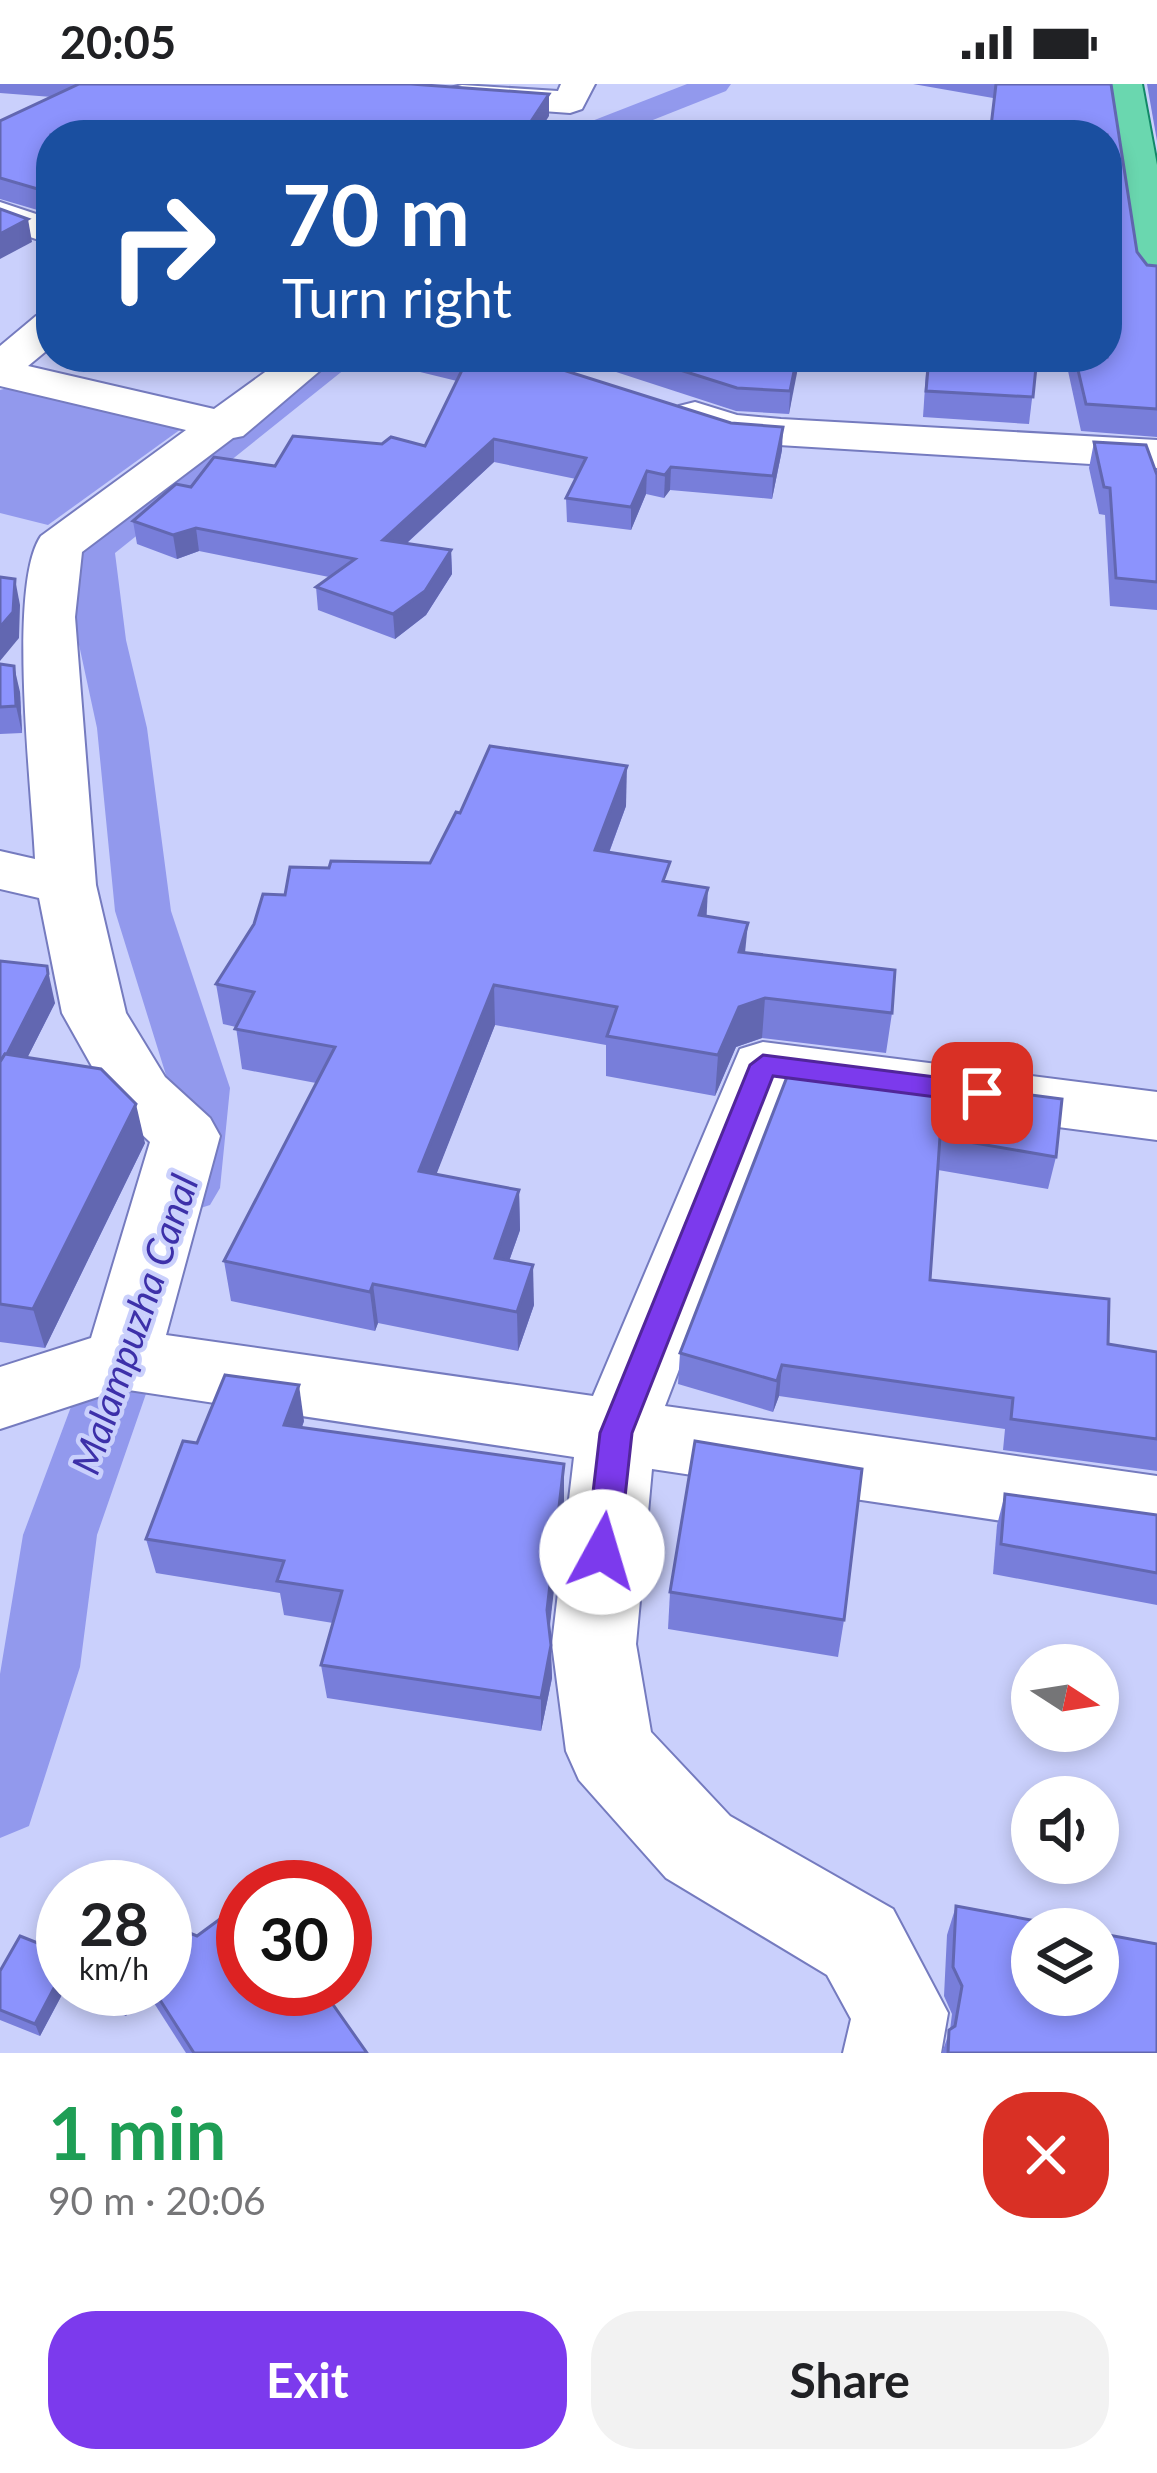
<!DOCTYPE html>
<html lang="en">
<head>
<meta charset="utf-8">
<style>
	:root { --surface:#fff; --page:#f2f2f2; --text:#202124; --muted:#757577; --accent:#7c3aed }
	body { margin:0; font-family:Lato,sans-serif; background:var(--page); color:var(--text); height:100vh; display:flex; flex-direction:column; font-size:45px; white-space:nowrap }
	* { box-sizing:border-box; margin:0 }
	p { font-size:39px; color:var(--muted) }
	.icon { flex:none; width:66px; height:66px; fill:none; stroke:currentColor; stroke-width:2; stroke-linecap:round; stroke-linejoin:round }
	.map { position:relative; height:1969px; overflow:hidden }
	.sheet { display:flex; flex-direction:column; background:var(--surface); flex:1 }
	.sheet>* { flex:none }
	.hud { position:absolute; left:36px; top:36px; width:1086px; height:252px; border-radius:48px; box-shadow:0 6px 18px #0003; background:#1a4fa0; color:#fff; overflow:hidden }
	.needle { width:78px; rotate:102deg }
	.fabs { position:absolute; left:1011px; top:1560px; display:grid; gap:24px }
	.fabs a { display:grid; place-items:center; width:108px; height:108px; border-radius:50%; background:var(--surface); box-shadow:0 6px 18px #0003; font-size:60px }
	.speed { position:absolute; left:36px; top:1776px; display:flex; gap:24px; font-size:60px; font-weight:700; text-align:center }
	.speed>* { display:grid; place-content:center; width:156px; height:156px; border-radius:50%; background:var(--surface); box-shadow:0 6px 18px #0003; line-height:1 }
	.speed small { font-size:30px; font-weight:400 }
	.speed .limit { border:18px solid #d22; background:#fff; color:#111 }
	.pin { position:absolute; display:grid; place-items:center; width:102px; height:102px; color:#fff; margin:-51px; border-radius:24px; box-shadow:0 6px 18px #0006 }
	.me { position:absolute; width:132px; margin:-66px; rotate:6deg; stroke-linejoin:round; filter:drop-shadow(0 0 9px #0008) }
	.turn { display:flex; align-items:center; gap:42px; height:252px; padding:0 48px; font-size:54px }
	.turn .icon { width:156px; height:156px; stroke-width:2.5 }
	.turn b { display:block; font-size:84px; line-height:102px }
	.round { display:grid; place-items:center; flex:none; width:126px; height:126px; border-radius:48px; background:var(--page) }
	.head { display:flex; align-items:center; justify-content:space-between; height:204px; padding:0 48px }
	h1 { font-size:72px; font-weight:700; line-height:90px; color:#1e9e55 }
	.primary-button { display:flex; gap:24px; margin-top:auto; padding:24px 48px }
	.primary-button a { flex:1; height:138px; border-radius:48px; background:var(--accent); color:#fff; font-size:48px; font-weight:700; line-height:138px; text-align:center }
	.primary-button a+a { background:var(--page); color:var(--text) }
	.status { display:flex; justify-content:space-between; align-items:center; height:84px; padding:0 60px; background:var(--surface); direction:ltr }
	.status svg { height:33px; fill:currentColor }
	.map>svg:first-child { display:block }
</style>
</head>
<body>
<div class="status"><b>20:05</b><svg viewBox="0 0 49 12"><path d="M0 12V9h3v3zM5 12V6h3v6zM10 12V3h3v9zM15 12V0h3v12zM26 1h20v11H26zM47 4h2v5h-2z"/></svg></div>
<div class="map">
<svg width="1157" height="1969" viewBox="0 0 1157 1969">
	<rect width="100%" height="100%" fill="#cad0fc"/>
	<!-- water -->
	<polygon fill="#9299ed" points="7,304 181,345 48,441 0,429 0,306"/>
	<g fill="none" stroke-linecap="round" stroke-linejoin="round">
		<!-- canal -->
		<g fill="#9299ed" fill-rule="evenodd">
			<polygon points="687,0 731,0 726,7 615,51 570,51 574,44"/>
			<polygon points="315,273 360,273 115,469 126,556 147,644 171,827 230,1004 220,1104 210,1121 188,1128 166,1121 156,1104 170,1004 115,827 97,644 78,556 70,465"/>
			<polygon points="139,1205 163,1213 173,1232 97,1451 80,1583 29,1742 0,1754 0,1590 23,1451 105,1232 115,1213"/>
		</g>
		<defs>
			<g id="minor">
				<polygon points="561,0 595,0 582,25 570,29 462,21 450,18 445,11 450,4 462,1 558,7"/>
				<polygon points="0,118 51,135 51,160 0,143"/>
				<path d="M51,228V263L28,282L214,325L286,273H336L243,352L233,354L82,468L75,533L96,801L126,929L165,993L210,1034L220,1052L166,1251L593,1312L740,965L763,958L1157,1008V1056L786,1007L665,1322L1157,1392V1460L652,1385L636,1560L651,1648L730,1732L893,1825L948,1929L941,1969H843L851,1935L827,1891L666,1794L579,1696L566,1667L552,1560L574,1373L122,1305L0,1345V1283L91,1254L150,1058L117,1027L62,929L39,814L0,805V767L35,775C32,708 7,501 41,452L186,346L0,302V262L36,232Z"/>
				<polygon points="695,318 737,331 781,335 1157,356 1157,384 731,358 679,342 672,332 679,322"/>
			</g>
			<polygon id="major" points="1108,0 1142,0 1157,81 1157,205 1143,202 1137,193"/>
		</defs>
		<!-- minor casing -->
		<use href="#minor" stroke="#757bbf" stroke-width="4"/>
		<!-- major casing -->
		<use href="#major" stroke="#128867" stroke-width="4"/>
		<!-- minor -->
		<use href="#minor" fill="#fff" fill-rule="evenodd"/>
		<!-- major -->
		<use href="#major" fill="#6ad7af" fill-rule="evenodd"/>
	</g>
	<!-- wall -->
	<g fill="#787eda">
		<polygon points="0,0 412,0 549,32 51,51 51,130 0,115 0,37 52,13 0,9"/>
		<polygon points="913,0 1111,0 1137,168 1147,181 1157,182 1157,353 1081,347 1065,273 1107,273 993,14"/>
		<polygon points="1147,0 1157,0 1157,57"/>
		<polygon points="379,273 522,273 782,366 772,415 670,406 664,414 646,410 631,446 567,438 566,414 576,395 494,378 406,460 451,466 452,490 426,531 395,555 318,526 316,503 329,493 199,467 177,475 137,460 133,437 191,403 275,382 382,360 425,362 457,297 379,278"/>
		<polygon points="570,273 798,273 789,330 736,327"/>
		<polygon points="927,273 1037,273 1029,340 923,333"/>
		<polygon points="1094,358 1157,391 1157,526 1110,522 1105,431 1099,430 1089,384"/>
		<polygon points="0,580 20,608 22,649 0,650"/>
		<polygon points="626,722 609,769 669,798 745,868 892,929 886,969 762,954 736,963 715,1012 606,992 606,961 495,941 436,1090 519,1106 520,1146 509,1177 534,1221 518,1267 378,1239 375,1247 231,1217 224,1177 316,999 242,985 236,943 223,940 216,900 285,811 329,784 430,779"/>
		<polygon points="0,877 55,919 27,974 145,1059 45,1264 0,1258"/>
		<polygon points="792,980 1056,1073 1048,1105 938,1086 930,1196 1108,1260 1157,1268 1157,1387 1003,1366 1005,1345 779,1312 773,1328 678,1300 680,1269"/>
		<polygon points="304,1337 302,1343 564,1416 549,1545 552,1594 541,1647 327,1614 321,1581 333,1539 284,1531 280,1509 156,1489 146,1455 197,1359"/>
		<polygon points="1005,1410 1157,1431 1157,1521 993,1490 997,1441"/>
		<polygon points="670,1508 844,1536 838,1573 668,1545"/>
		<polygon points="956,1822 1157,1969 942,1969 950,1946 952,1930 944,1912 947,1851"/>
		<polygon points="0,1887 65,1905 40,1952 0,1936"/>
		<polygon points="73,1905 140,1905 126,1932 75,1910"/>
		<polygon points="145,1905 165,1905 367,1969 186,1969"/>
	</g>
	<!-- shaded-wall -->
	<g fill="#6267b1">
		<polygon points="549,10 549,32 537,51 522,51"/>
		<polygon points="28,135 32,158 0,175 0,150"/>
		<polygon points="798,273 797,289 789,330 790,307"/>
		<polygon points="783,343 782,366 772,415 773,392"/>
		<polygon points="494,355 494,378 384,480 383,456"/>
		<polygon points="671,383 670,406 664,414 665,391"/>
		<polygon points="647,387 646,410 631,446 631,423"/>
		<polygon points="196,444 199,467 177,475 173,451"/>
		<polygon points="451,466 452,490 426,531 395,555 393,530"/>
		<polygon points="15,495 20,521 19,554 0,577 0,543"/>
		<polygon points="14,582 20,608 22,649 16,622"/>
		<polygon points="627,682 626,722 595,806 595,766"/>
		<polygon points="708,804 706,844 699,831"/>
		<polygon points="748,839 744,879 739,868"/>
		<polygon points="47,882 55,919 12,1004 4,975"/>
		<polygon points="494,901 495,941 422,1127 419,1087"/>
		<polygon points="765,914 762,954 736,963 715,1012 718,971 739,923"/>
		<polygon points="136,1020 145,1059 45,1264 33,1225"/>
		<polygon points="519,1106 520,1146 496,1214 495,1174"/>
		<polygon points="533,1181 534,1221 518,1267 517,1228"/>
		<polygon points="373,1200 378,1239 375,1247 370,1208"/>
		<polygon points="782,1281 779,1312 773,1328 777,1297"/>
		<polygon points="299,1301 304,1337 290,1376 284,1341"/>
		<polygon points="564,1380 564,1416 548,1559 547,1526"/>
		<polygon points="551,1561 552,1594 541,1647 541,1614"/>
		<polygon points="63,1887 63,1905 65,1905 40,1952 35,1940"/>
		<polygon points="115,1905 140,1905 126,1932"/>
	</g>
	<!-- building -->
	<g fill="#8c93fd" stroke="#6267b1" stroke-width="3">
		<polygon points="79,0 411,0 549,10 522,51 51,51 51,121 48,108 0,94 0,37"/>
		<polygon points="996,0 1111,0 1137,168 1147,181 1157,182 1157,325 1086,320 1075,273 1107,273 1107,51 990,51"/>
		<polygon points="0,125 28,135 0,150"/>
		<polygon points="447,273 522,273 731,339 783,343 773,392 671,383 665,391 647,387 631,423 566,414 586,374 494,355 383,456 451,466 425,507 393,530 316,503 355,475 196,444 173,451 133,437 176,400 191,403 214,373 275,382 293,352 382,360 391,353 425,362 466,278"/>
		<polygon points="639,273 797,273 790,307 737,304"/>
		<polygon points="929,273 1037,273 1033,313 926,307"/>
		<polygon points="1094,358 1146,361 1157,391 1157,498 1116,494 1110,404 1104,403"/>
		<polygon points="0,493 15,495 13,528 0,543"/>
		<polygon points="0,580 14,582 16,622 0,623"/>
		<polygon points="490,662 627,682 595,766 670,778 663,797 708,804 699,831 748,839 739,868 895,886 892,929 765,914 739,923 718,971 607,952 617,923 494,901 419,1087 519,1106 495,1174 533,1181 517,1228 373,1200 370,1208 224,1177 335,963 235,945 254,908 216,900 254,840 263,810 285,811 290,783 329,784 331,777 430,779 456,728 460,729"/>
		<polygon points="0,877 47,882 48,890 7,970 5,970 2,975 0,975"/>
		<polygon points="5,970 101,985 136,1020 33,1225 0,1220 0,978"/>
		<polygon points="792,980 1062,1015 1056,1073 940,1053 930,1196 1109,1215 1108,1260 1157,1268 1157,1355 1011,1335 1013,1314 782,1281 777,1297 680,1269"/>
		<polygon points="225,1291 299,1301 284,1341 564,1380 547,1526 551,1561 541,1614 321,1581 342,1507 277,1497 284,1477 146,1455 183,1357 197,1359"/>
		<polygon points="695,1357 862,1385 844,1536 670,1508"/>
		<polygon points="1005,1410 1157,1431 1157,1489 1001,1460"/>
		<polygon points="243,1818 243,1905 322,1905 367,1969 194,1969 153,1905 165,1905 165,1839 197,1852"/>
		<polygon points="956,1822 1079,1845 1032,1845 1032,1911 1098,1911 1098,1849 1157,1860 1157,1969 948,1969 949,1946 955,1942 962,1902 953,1883"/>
		<polygon points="20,1852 63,1869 63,1887 35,1940 0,1926 0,1887"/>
	</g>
	<!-- route -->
	<polygon fill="#7c3aed" stroke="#51269a" stroke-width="3" points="763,971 982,999 996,1009 982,1019 773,992 632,1349 619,1468 614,1478 602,1482 590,1478 586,1468 600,1349 750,981"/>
	<g text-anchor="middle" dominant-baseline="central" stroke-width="9" stroke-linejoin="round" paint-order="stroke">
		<!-- water labels -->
		<g font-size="39" font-style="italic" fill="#3d30a9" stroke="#cad0fc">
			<text transform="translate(134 1240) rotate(-71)">Malampuzha Canal</text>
		</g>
	</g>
</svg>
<div class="fabs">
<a><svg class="needle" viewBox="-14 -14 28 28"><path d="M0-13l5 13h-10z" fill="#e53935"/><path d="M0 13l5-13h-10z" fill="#757577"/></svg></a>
<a><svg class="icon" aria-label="sound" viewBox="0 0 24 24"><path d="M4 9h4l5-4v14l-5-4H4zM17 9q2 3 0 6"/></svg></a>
<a><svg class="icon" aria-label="layers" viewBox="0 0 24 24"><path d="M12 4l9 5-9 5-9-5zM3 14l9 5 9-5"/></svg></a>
</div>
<div class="speed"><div>28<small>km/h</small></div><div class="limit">30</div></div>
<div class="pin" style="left:982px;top:1009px;background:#d93025"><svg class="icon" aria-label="arrive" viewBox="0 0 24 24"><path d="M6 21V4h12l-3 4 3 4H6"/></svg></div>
<svg class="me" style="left:602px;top:1468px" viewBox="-20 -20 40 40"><circle r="19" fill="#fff"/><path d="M0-13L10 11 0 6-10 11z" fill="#7c3aed"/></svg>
<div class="hud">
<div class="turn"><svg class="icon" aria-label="right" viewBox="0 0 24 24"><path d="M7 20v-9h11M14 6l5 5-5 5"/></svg><div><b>70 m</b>Turn right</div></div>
</div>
</div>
<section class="sheet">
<div class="head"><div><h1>1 min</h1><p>90 m · 20:06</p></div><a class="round" style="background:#d93025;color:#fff"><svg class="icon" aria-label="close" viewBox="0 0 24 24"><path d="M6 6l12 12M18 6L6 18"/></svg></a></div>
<div class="primary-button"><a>Exit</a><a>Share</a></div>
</section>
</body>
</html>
